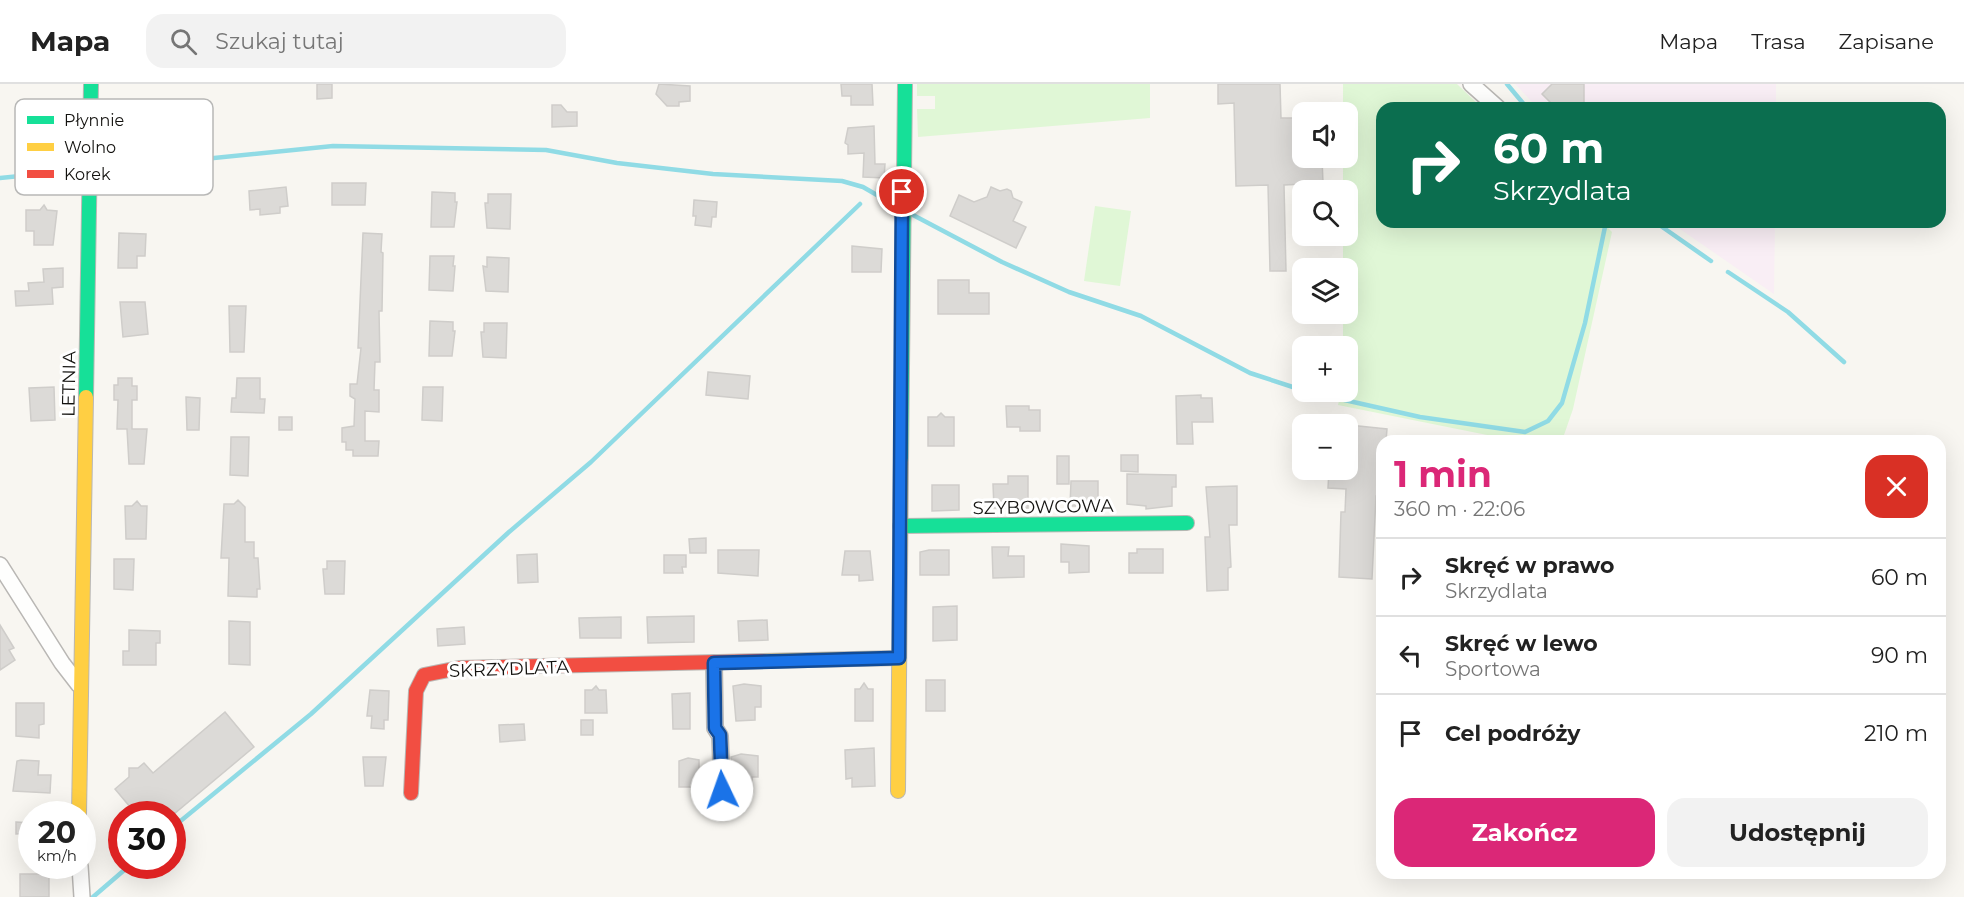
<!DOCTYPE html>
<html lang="pl">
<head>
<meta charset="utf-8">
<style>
	:root { --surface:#fff; --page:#f2f2f2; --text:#222; --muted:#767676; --line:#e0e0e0; --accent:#db2777 }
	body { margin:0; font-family:Montserrat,sans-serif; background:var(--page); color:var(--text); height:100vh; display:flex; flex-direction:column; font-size:22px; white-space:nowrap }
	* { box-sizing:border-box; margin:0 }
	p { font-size:20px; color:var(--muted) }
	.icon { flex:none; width:33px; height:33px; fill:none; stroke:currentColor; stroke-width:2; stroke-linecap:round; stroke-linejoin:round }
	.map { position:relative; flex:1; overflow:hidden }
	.details { position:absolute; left:1376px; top:351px; width:570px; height:444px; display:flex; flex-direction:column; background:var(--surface); border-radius:18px; box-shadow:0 6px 24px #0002 }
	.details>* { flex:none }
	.hud { position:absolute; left:1376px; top:18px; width:570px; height:126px; border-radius:18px; box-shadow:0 6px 24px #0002; background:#0b6e4f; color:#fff; overflow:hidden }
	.tools { position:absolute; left:1292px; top:18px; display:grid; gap:12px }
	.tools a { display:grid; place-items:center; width:66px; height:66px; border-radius:12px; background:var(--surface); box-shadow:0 6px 24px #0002; font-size:30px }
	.speed { position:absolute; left:18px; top:717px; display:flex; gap:12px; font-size:30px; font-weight:700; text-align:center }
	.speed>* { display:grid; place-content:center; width:78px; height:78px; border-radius:50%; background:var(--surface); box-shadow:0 6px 24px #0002; line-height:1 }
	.speed small { font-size:15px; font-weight:400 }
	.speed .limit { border:9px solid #d22; background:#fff; color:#111 }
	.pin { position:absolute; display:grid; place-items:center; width:51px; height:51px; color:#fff; margin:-26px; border:3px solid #fff; border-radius:50%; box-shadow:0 2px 6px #0007 }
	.me { position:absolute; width:66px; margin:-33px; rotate:357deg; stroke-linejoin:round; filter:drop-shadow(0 0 4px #0008) }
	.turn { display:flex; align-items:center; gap:21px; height:126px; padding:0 18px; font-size:27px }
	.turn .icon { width:78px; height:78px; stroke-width:2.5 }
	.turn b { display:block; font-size:42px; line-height:51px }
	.round { display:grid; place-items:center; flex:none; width:63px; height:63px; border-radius:18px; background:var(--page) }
	.overview { display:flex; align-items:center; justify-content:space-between; height:102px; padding:0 18px }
	h1 { font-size:36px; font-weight:700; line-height:45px; color:var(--accent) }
	.cta { display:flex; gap:12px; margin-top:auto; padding:12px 18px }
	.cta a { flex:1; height:69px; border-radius:18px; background:var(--accent); color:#fff; font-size:24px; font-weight:700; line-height:69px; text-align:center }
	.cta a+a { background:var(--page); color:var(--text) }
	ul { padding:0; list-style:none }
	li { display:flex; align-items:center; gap:18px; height:78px; padding:0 18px; border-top:2px solid var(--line) }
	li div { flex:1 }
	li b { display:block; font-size:22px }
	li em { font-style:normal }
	header { display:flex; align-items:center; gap:36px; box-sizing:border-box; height:84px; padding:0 30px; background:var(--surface); border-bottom:2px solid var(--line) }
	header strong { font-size:28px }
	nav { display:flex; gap:33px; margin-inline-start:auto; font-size:21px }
	.search { width:420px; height:54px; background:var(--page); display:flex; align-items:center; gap:15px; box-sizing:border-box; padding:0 21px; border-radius:18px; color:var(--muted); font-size:22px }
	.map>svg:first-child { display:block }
</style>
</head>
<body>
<header>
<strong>Mapa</strong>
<div class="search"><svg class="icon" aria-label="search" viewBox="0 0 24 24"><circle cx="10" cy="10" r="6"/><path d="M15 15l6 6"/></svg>Szukaj tutaj</div>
<nav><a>Mapa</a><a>Trasa</a><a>Zapisane</a></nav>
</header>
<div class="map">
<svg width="1964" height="813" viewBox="0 0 1964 813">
	<rect width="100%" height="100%" fill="#f8f6f1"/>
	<!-- industrial -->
	<g fill="#f9eef5">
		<polygon points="1515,0 1776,0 1776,24 1538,24"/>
		<polygon points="1670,138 1775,138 1774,210"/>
	</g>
	<!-- green -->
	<g fill="#e0f7d6">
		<polygon points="917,0 1150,0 1150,34 918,53 917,25 935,25 935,12 917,12"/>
		<polygon points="1343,0 1457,0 1482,24 1382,24 1382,138 1602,138 1612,148 1573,325 1564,351 1551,357 1507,355 1338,321 1341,308 1347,308 1347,262 1343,262 1343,230 1347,230 1347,184 1343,184 1343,152 1347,152 1347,106 1343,106 1343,74 1347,74 1347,28 1343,28"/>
		<polygon points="1095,122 1131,127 1120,202 1084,197"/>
	</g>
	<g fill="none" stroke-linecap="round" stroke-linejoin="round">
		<!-- stream -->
		<g stroke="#90dbe5" stroke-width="4.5">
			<polyline points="1507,0 1527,24"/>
			<polyline points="105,85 333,62 546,66 617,79 713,90 842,97 863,103 889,118"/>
			<polyline points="0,94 80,86"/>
			<polyline points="913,131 1002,178 1069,208 1141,232 1250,289 1302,306"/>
			<polyline points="1658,140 1711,177"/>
			<polyline points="1728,188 1788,228 1844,278"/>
			<polyline points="1309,308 1420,333 1525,348 1548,337 1562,319 1585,239 1606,138"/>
			<polyline points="172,744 311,630 509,448 591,378 860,120"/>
			<polyline points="93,813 129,782"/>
		</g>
	</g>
	<!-- building -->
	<g fill="#dcdad7" stroke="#cfcdca" stroke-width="1.5">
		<polygon points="317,0 332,0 332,14 317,15"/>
		<polygon points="659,0 690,2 690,17 679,18 679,22 667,22 656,10"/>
		<polygon points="841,0 872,0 873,21 851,21 851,12 842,12"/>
		<polygon points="1218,0 1280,0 1281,34 1302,34 1302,74 1322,74 1323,99 1284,101 1286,187 1270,187 1268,101 1236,102 1234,19 1218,20"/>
		<polygon points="1552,0 1584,0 1584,24 1556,24 1542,10"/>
		<polygon points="552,21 561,21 567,28 577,28 577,42 552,43"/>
		<polygon points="874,42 875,80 885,80 884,94 863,93 864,69 848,70 848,61 845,59 848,44"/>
		<polygon points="332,99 366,99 365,121 332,121"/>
		<polygon points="286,103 288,122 280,123 280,129 260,131 260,125 250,126 249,107"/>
		<polygon points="991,103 1000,107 1007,105 1011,107 1013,114 1022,118 1013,137 1026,143 1016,164 950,132 959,111 974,118 987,113"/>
		<polygon points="432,108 455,109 455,118 457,118 454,143 431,143"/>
		<polygon points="488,110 511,110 510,145 487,144 485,119 488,119"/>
		<polygon points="694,116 717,118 716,133 712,133 711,143 695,141 696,132 693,132"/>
		<polygon points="44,121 47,126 57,127 53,161 34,161 34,147 26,147 26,126 40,126"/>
		<polygon points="119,149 146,150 145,172 137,172 137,184 118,184"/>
		<polygon points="363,149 382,150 381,168 383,169 382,227 379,227 380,278 375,278 374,306 379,306 379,328 365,327 365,357 379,357 378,372 353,372 353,366 346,366 346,358 342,358 342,344 354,342 355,315 350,312 350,300 357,300 361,264 358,264"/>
		<polygon points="852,162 882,165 881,188 852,188"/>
		<polygon points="430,172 454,172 453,182 455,182 453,207 429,206"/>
		<polygon points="487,173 509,174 508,208 486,207 483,182 487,183"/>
		<polygon points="63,184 63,203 52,204 53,220 16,222 15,207 29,207 28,199 44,198 43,185"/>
		<polygon points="938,196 969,196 969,209 989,209 989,230 938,230"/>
		<polygon points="120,218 145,218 148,250 123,253"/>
		<polygon points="229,222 246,222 244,268 230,268"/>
		<polygon points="430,237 453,238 453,247 455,247 452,272 429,272"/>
		<polygon points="484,239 507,239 506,274 483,273 481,248 484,248"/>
		<polygon points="708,288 750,292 748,315 706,311"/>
		<polygon points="118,294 132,294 132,302 137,302 137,316 132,316 132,345 147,345 144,380 129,380 127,345 117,345 118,316 114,316 114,301 118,301"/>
		<polygon points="237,294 260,294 260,315 265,315 264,329 231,328 232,314 236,314"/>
		<polygon points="54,303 55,336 31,337 29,304"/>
		<polygon points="423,303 443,303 442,337 422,336"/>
		<polygon points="1201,311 1201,314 1212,314 1213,338 1192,338 1193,360 1177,360 1176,312"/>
		<polygon points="186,313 200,314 199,346 187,346"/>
		<polygon points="1006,322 1029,322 1029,326 1040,326 1040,347 1020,347 1020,343 1007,343"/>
		<polygon points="941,329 945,333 954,333 954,362 928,362 928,333 937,333"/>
		<rect x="279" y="333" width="13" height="13"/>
		<polygon points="1349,341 1387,345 1386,357 1382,357 1381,412 1376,412 1372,495 1339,493 1341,428 1345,428 1346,405 1328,404 1329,386 1347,386"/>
		<polygon points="231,353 249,353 248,392 230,391"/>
		<polygon points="1121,371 1138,371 1138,388 1121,387"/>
		<rect x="1057" y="372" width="12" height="28"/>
		<polygon points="1127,390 1176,391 1176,403 1172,403 1172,422 1146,425 1146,422 1127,420"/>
		<polygon points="1008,392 1028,392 1028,424 994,424 993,400 1008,400"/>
		<polygon points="1071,397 1098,397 1098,422 1070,422"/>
		<polygon points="932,401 959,401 959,426 932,427"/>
		<polygon points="1237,402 1237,441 1229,441 1231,483 1228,484 1228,506 1207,507 1205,453 1210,453 1206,403"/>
		<polygon points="238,416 245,423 245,458 254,458 254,474 258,474 260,505 257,505 257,513 228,512 229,474 221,474 224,420 234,420"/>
		<polygon points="137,417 141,422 147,422 146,455 126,455 125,422 132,422"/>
		<polygon points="706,454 706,469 690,469 689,455"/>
		<polygon points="1061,460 1089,462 1089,488 1069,489 1069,478 1061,478"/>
		<polygon points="992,463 1009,463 1008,472 1024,472 1024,493 993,494"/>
		<polygon points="1137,465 1163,465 1163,489 1129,489 1129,469 1137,469"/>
		<polygon points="718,466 759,466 758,492 718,489"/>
		<polygon points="929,466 949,466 949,491 920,491 920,468"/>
		<polygon points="845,467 870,467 873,496 859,497 859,491 842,491"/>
		<polygon points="537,470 538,498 518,499 517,471"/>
		<polygon points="664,471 686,471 686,483 682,483 683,489 664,489"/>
		<polygon points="114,475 134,475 133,506 114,505"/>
		<polygon points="327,477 345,477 344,510 325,510 323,485 327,485"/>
		<polygon points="957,522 957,556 933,557 933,523"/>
		<polygon points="694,532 694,558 648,559 647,533"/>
		<polygon points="621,533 621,554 580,554 579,534"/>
		<polygon points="767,536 768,556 739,557 738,537"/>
		<polygon points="229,537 250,538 250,581 229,580"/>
		<polygon points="0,541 14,564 9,566 15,576 0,586"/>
		<polygon points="464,543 465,560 438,562 437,545"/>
		<polygon points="129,546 160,547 160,559 156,559 156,581 123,581 123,567 129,567"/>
		<rect x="926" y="596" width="19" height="31"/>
		<polygon points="864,599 868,605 873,605 873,637 855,637 855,605 860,605"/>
		<polygon points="744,600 761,602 761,623 755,623 755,636 736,637 733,602"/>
		<polygon points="596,602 599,606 606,606 607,629 585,629 585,606 592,606"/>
		<polygon points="370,606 389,607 388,636 384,636 384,645 371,644 372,632 367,632"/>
		<polygon points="690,609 690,645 673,645 672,610"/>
		<polygon points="16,619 44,619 44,640 39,641 39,654 16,652"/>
		<polygon points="225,628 254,663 174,730 136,730 115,705 129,693 129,684 138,684 144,679 153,689"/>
		<rect x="581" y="636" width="12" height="15"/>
		<polygon points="524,640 525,656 500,658 499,641"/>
		<polygon points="874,664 875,702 852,703 852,694 846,695 845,666"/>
		<polygon points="741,670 758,672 758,693 752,693 752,701 734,702 731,673"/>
		<polygon points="363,673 386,673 383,702 365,702"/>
		<polygon points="688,674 699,676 699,703 679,703 679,677"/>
		<polygon points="21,676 39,677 38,691 51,691 50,709 13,707 17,677"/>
		<polygon points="16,738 32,739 32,749 16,750"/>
		<rect x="20" y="790" width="29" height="23"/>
	</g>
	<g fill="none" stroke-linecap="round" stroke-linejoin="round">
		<defs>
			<g id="street">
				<polyline points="1471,0 1498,24"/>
				<polyline points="0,481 62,579 79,601"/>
				<polyline points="714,579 715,644 720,652 722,706"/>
				<polyline points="80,782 82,813"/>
			</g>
			<g id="fast">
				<polyline points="86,313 91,0"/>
				<polyline points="901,378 905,0"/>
				<polyline points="900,442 1187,439"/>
			</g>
			<g id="slow">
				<polyline points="763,577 899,574"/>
				<polyline points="898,707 901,378"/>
				<polyline points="79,730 86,313"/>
			</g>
			<polyline id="jam" points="411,709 416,607 424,591 459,584 763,577"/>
		</defs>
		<!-- street casing -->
		<use href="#street" stroke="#b9b7b4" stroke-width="18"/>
		<!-- fast casing -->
		<use href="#fast" stroke="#b9b7b4" stroke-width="16"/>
		<!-- slow casing -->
		<use href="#slow" stroke="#b9b7b4" stroke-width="16"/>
		<!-- jam casing -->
		<use href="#jam" stroke="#b9b7b4" stroke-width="16"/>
		<!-- street -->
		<use href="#street" stroke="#fefefd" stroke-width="15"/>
		<!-- fast -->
		<use href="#fast" stroke="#16e098" stroke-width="14"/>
		<!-- slow -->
		<use href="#slow" stroke="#ffcf43" stroke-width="14"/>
		<!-- jam -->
		<use href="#jam" stroke="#f24e42" stroke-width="14"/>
	</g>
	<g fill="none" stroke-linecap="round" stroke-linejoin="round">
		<defs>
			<polyline id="route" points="722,706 720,651 715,644 714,579 899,574 902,108"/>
		</defs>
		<!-- route casing -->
		<use href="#route" stroke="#114b97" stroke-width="15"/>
		<!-- route -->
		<use href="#route" stroke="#1a73e8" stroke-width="10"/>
	</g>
	<g text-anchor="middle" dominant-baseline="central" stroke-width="6" stroke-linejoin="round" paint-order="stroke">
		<!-- street labels -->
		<g font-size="18" fill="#13120f" stroke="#fff">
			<text transform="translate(69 300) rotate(-89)">LETNIA</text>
			<text transform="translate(1043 423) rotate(-1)">SZYBOWCOWA</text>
			<text transform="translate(509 585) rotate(-2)">SKRZYDLATA</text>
		</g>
	</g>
	<!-- legend -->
	<rect x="15" y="15" width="198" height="96" rx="9" fill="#fff" stroke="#b8b8b7" stroke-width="1.5"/>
	<rect x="27" y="32" width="27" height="8" fill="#16e098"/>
	<rect x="27" y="59" width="27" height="8" fill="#ffcf43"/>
	<rect x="27" y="86" width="27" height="8" fill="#f24e42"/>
	<g font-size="16" fill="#13120f">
		<text x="64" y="42">Płynnie</text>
		<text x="64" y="69">Wolno</text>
		<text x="64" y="96">Korek</text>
	</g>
</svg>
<div class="tools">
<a><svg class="icon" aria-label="sound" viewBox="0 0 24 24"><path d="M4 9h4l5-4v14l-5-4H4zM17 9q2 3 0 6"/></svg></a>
<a><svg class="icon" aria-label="search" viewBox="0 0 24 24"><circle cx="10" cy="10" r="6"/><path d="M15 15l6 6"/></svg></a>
<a><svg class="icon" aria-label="layers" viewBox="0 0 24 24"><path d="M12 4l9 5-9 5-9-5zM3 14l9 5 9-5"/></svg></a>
<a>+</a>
<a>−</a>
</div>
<div class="speed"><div>20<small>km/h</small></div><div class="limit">30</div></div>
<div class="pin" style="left:902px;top:108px;background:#d93025"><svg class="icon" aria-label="arrive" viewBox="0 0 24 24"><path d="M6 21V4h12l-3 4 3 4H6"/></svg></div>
<svg class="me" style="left:722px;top:706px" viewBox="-20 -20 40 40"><circle r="19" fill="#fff"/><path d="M0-13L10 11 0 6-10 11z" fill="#1a73e8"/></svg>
<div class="hud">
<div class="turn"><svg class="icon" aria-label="right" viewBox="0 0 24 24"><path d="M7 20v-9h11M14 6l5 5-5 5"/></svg><div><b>60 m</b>Skrzydlata</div></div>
</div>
<section class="details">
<div class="overview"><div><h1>1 min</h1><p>360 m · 22:06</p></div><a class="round" style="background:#d93025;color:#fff"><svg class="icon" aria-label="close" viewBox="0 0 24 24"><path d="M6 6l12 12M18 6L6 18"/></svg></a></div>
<ul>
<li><svg class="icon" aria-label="right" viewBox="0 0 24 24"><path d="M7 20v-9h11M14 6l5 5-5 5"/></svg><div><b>Skręć w prawo</b><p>Skrzydlata</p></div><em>60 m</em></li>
<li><svg class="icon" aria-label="left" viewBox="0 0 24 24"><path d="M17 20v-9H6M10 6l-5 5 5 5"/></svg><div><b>Skręć w lewo</b><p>Sportowa</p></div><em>90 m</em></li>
<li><svg class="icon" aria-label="arrive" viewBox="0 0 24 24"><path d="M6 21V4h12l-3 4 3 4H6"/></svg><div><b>Cel podróży</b></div><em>210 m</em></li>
</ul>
<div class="cta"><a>Zakończ</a><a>Udostępnij</a></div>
</section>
</div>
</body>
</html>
